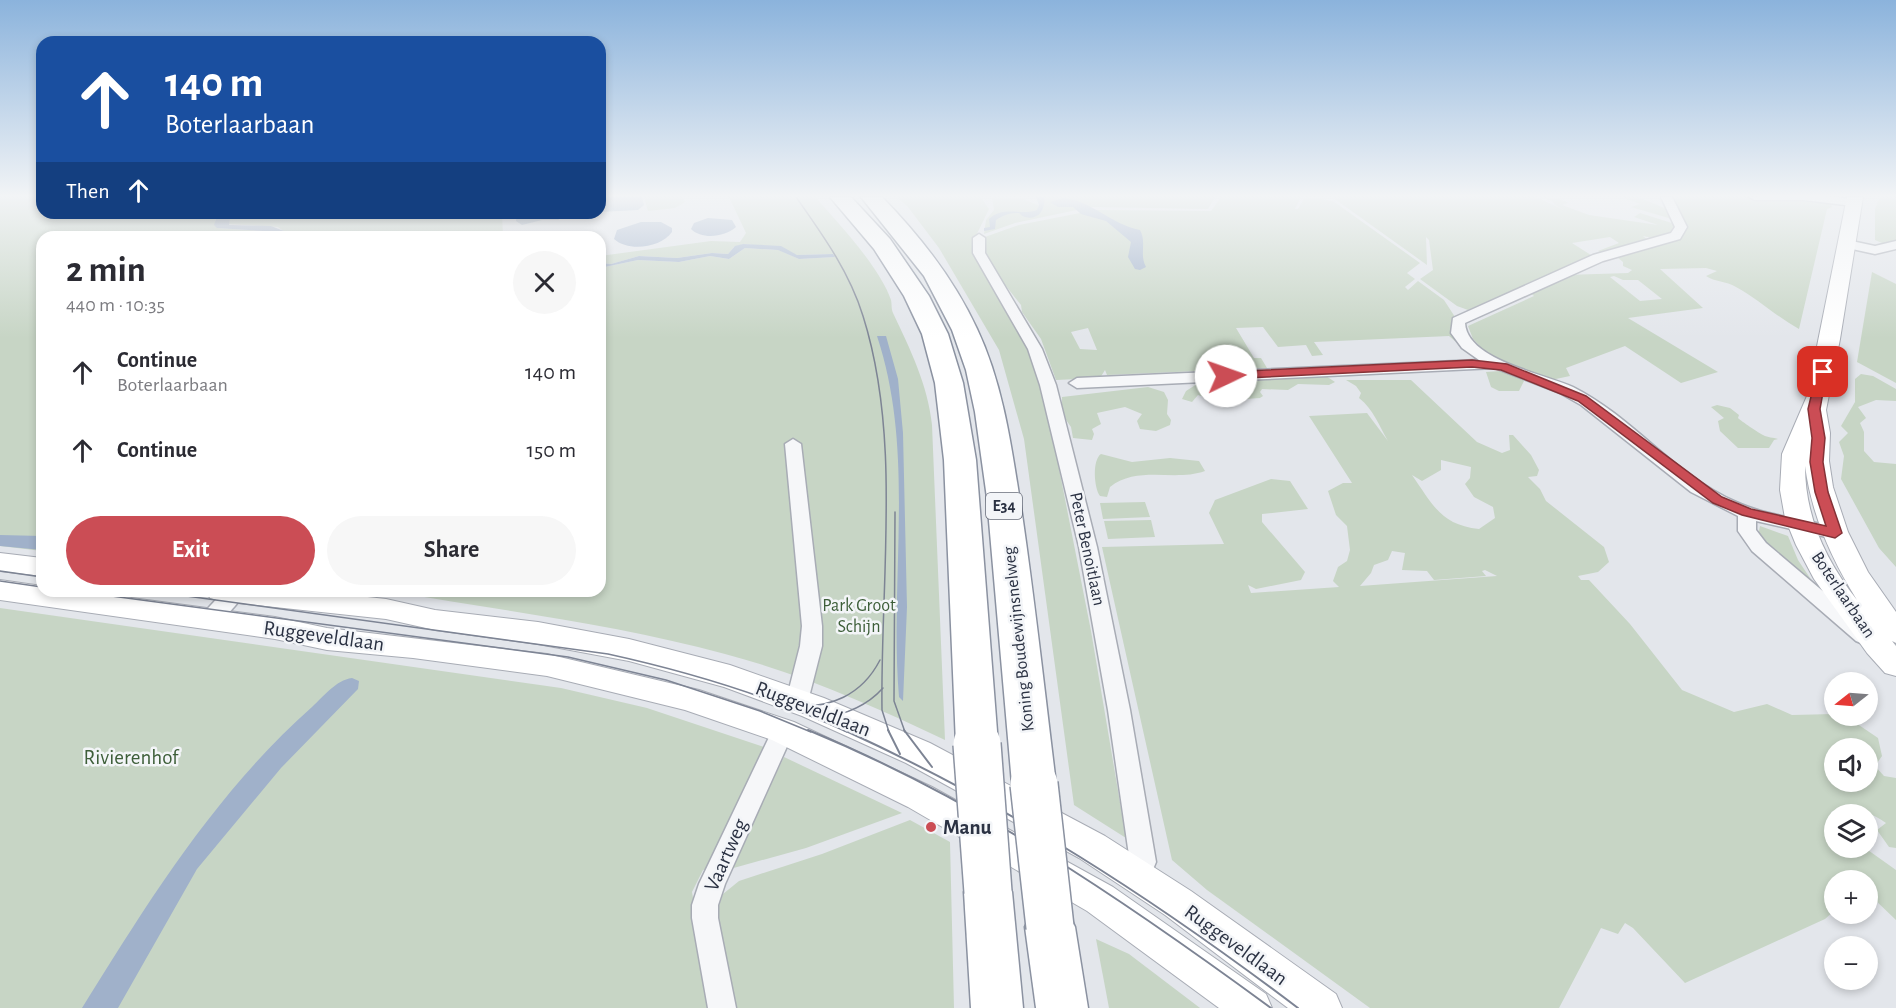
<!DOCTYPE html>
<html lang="en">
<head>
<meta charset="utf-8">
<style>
	:root { --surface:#fff; --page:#f7f7f7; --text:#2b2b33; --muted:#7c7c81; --accent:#cb4d55 }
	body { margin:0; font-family:"Alegreya Sans",sans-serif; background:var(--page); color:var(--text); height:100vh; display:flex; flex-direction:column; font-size:22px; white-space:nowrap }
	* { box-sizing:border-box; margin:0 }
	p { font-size:20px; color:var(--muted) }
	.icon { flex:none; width:33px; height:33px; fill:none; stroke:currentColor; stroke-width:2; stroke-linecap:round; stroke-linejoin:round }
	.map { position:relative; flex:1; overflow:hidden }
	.details { position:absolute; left:36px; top:231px; width:570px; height:366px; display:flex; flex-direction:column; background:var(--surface); border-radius:18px; box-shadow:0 3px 9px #0003 }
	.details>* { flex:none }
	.hud { position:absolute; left:36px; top:36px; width:570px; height:183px; border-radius:18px; box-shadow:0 3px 9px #0003; background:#1a4fa0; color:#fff; overflow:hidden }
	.needle { width:39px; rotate:253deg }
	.controls { position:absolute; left:1824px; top:672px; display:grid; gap:12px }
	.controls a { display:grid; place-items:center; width:54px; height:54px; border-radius:50%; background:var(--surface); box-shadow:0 3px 9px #0003; font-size:30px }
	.pin { position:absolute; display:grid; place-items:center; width:51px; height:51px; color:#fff; margin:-26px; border-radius:12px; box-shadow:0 3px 9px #0006 }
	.me { position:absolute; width:66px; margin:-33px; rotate:87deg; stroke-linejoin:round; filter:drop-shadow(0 0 4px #0008) }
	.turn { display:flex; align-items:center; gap:21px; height:126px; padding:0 30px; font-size:27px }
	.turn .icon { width:78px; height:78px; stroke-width:2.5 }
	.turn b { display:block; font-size:42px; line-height:51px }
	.then { display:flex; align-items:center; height:57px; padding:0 30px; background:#0003; gap:12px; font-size:22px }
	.round { display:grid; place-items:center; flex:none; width:63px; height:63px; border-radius:32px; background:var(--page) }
	.overview { display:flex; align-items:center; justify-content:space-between; height:102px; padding:0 30px }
	h1 { font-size:36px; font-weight:700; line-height:45px }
	.primary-button { display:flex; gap:12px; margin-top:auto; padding:12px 30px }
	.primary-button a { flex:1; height:69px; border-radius:36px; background:var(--accent); color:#fff; font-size:24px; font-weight:700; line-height:69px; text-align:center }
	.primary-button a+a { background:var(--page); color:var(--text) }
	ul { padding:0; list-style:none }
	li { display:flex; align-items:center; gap:18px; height:78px; padding:0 30px }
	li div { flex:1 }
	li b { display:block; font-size:22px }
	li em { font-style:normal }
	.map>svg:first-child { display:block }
</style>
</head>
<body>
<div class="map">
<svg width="1896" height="1008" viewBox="0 0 1896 1008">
	<rect width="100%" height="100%" fill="#e3e6eb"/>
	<!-- green -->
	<g fill="#c7d5c5" fill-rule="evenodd">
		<polygon points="0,197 42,197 42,213 218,213 215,221 217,228 263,231 274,237 42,237 42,551 0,546"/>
		<polygon points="644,197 683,197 685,202 675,208 648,211"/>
		<path d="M729,197H815C837,221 881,269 891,300C892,304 891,308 893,313C910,349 928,385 932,425L945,740C874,706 801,674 725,654C615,624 502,611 390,591H600V268L638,260L679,262L710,256L729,259L745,248L779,250L799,259L834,257L833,254L797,255L763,246L744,244L734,247L728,254L712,253L677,258L639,256L611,264L600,263V256L711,241L740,242L746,233Z"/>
		<polygon points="897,197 981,197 989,209 973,242 1040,372 1091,631 1126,838 1074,805 1024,439 999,350 939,248 908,207"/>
		<polygon points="992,197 1021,198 1040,206 1044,197 1215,197 1208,209 1091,207 1015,223 984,234 986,220 994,210"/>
		<path d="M1221,197H1301L1295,209H1298L1305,197L1333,201L1420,263L1407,273L1415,279L1405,287L1408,290L1418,281L1444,300L1455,317L1452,327L1460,341H1455L1449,336L1314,342L1323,355L1312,356L1306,345L1278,347L1263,327L1236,328L1254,358H1261L1267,368L1107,375L1105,370L1100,378L1056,380L1041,339L1022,312L1021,305L987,262L981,246L982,238L1019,225L1095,210L1211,211ZM1088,328L1097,350L1080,349L1071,332Z"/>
		<path d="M1332,197H1536L1564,210L1555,205L1552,201L1539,197C1547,197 1562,198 1568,203L1562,205L1589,215L1658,225L1634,217L1640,213L1675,224L1666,241L1643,236L1650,242L1602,253L1598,251L1619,243L1610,237L1572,243L1594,257L1468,310L1457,306L1420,279L1433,270L1429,240L1426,237L1427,265Z"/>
		<polygon points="1622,197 1638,197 1667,209 1672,219 1631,207 1640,204"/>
		<path d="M1671,197H1786L1830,202L1832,207L1827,209L1799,329C1777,317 1758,299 1736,287C1726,281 1715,282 1706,276L1717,271L1706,268L1660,269L1703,308L1628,318L1718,372L1681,383L1625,346L1566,368L1570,376L1551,380L1489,356L1473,339L1468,326L1534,296L1531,293L1566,275L1628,273L1632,270L1623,266V262L1617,257L1682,238L1685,229ZM1614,276L1623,280H1638L1662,299L1640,301L1610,277Z"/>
		<polygon points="1880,197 1896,197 1896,249 1875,240 1875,209"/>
		<polygon points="231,213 502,213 503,237 291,237 278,227 229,224"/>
		<polygon points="1872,272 1896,284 1896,383 1857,362"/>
		<polygon points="1500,371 1519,377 1524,381 1519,391 1499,391 1491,387 1486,372"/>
		<polygon points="1861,374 1873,376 1896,389 1896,401 1876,400 1858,407 1866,418 1860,423 1864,432 1864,451 1874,462 1896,464 1896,567 1879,548 1841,479 1844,456 1839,442 1848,433 1841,426 1855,402 1855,379"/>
		<path d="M1326,376L1335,382L1329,385L1298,384L1288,390L1262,389L1260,392L1263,396L1260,398L1217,401L1198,395L1192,402L1182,399L1186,391L1197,384C1217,390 1230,382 1250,385L1259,377Z"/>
		<path d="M1346,380H1411L1477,442L1502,453L1510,450L1509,435H1513L1531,455L1539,470L1537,476L1528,477L1540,489L1546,501L1604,547L1609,562L1598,572L1578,576L1581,580H1589L1630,624L1682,690L1734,712L1767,704L1792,715L1834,714L1850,719L1878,738L1882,756L1875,766L1884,776L1896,778V848L1889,847L1877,830L1886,823C1867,810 1852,806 1831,812L1834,818V848H1865L1896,870V920L1873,898L1868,896V880H1834V911L1825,919L1685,983L1633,928L1625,923L1618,934L1601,928L1559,1008H1370L1207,890L1172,860L1102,547L1224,544L1209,513L1215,500L1271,479L1290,481L1308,509L1262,514V522L1305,572L1301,580L1256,589L1248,585L1251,593L1339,587L1333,581L1338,567L1347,561L1350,550L1347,526L1336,515L1328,491L1343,483H1352L1309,416L1367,413L1388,441C1378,424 1374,410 1359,398L1361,393L1356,386ZM1441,460L1471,467L1470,478L1465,484L1474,497L1493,507L1495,518L1479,529C1441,525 1433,505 1412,475L1422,481L1441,470ZM1392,551L1405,553L1402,570L1427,571L1434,580L1486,576L1482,571L1485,570L1497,576L1360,586L1371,573L1374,565L1388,560ZM1868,748V782H1834V748Z"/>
		<polygon points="1148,387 1164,392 1168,400 1167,414 1171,420 1170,425 1156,431 1140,429 1137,421 1142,414 1125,407 1097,413 1101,424 1092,429 1094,434 1092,440 1073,438 1071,427 1062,414 1062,397"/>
		<path d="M1717,405L1730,408L1739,415L1738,418C1741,421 1759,433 1763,435C1768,438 1773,437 1778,439L1774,440L1769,448H1738L1720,431L1718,421L1724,418L1711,407Z"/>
		<path d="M1101,454L1132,462L1170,458L1199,461L1205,471C1175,482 1138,465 1110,487L1107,497L1100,496C1094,488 1092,460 1101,454Z"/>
		<polygon points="1145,502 1150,517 1103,519 1100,503"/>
		<polygon points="1151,520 1155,537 1108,539 1104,521"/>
		<polygon points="1760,526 1788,536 1798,560 1814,584 1807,584 1758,536"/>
		<polygon points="0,608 561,688 647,708 764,747 765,751 716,867 703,870 692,892 712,1008 0,1008"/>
		<polygon points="784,757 902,813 806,848 730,869"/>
		<polygon points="910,820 950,842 954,1008 731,1008 717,911 723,894 739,881 822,854"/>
		<polygon points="1096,939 1129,954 1200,1008 1109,1008"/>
	</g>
	<!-- water -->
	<g fill="#a0b1ca">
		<polygon points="600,197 642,197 644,205 638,210 600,212"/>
		<path d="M1036,197H1044C1046,207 1040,221 1025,217C1017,214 1024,213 1015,213C1009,213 1002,216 996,220L995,229L984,231V228L990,227L989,219C1003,205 1022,216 1037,210L1039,205Z"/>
		<path d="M1063,198C1091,200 1112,225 1140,230C1147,243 1139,254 1146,267L1140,270L1135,269L1128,257L1131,242L1106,221L1081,214L1073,207H1058L1050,202Z"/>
		<polygon points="218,213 231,213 229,225 271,226 289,233 291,237 274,237 263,231 217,228 214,225"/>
		<polygon points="517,213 564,213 565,216 558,220 542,220 522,225 516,221"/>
		<path d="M708,218L732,220L736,227C725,237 702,240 691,229L694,223Z"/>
		<path d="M641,222H661L672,228V232C661,248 628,252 614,239L617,230Z"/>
		<polygon points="743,244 781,246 797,255 833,254 835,257 799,259 778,250 745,248 729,259 710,256 679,262 638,260 600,268 600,263 611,264 639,256 677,258 712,253 728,254 735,246"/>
		<path d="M877,336H886L898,379L903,433L907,607L903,701L899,697C889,577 916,454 877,336Z"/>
		<polygon points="0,535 42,536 42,550 0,546"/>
		<path d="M352,678L359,681L358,689L281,768L197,869L118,1008H82C149,900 216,792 312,707C323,697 336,680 352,678Z"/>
	</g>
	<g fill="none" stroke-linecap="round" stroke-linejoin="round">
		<defs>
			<g id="street">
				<path d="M1661,197H1672L1687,227L1680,239L1603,261L1465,323C1467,360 1544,374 1573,387C1633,417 1674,475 1736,502C1769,517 1807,519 1842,529L1844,533L1842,537L1835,539L1756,521V530L1766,543L1870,631L1873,636L1870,641L1863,644L1856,641L1752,551L1738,531V516L1691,492L1581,405L1560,393L1495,368L1077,388L1069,383L1077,378L1479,360L1462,348L1451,333L1453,318L1593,255L1671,233L1675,227Z"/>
				<path d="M1749,197C1767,195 1847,193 1859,203L1853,206L1804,200H1755Z"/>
				<polygon points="979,234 985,238 985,253 1042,349 1056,385 1097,547 1130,710 1156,862 1147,884 1138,888 1129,884 1125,876 1130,862 1108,710 1079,547 1040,385 1028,349 973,253 973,238"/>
				<polygon points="1847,240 1875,246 1896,241 1896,249 1875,254 1843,247 1841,244"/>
				<polygon points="793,439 801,444 822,626 822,646 808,701 805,707 797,710 789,707 786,701 800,646 802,626 785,444"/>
				<path d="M224,591L244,593C236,607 217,629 201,624L198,619Z"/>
				<polygon points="783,722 791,725 794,731 725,884 718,905 718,918 736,1008 708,1008 692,918 692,905 699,884 772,731 775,725"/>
			</g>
			<g id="secondary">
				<path d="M1847,197H1863L1840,339L1826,410L1830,433L1829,461L1833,487L1848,532L1868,572L1896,612V643L1892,641L1896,646V676L1885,673L1867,653L1814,579L1796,545L1785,518L1780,490L1782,454L1807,396ZM1805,466C1812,516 1831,558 1857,600C1826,561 1805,517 1805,466Z"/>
				<polygon points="0,553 42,558 42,576 0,571"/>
				<polygon points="0,580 42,586 42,591 79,591 275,617 327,628 547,654 699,690 794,722 932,787 1113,887 1266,994 1272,1008 1219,1008 1087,911 908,807 772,740 685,710 547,676 413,658 327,650 275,639 0,600"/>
				<polygon points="206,591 312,591 386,599 435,610 538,622 629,639 730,665 824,698 930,743 1105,836 1191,891 1336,994 1342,1008 1288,1008 1165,915 1079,858 906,763 802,716 724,687 629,661 538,644 435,630 386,619 220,601 210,598"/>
			</g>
			<g id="highway">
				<polygon points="830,197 851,197 890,239 929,296 948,334 963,383 976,460 998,744 992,756 977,761 962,756 956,744 944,460 935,383 922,334 904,296 874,249"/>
				<path d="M861,197H882C920,236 954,279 977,329C1004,386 1012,451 1022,514C1035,603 1045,694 1056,784L1050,797L1034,802L1018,797L1012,784L987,498L975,412L966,370L952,330L924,276Z"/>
				<polygon points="988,870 1005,876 1012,892 1023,1008 971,1008 964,892 971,876"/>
				<polygon points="1050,904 1067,910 1075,927 1088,1008 1036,1008 1025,927 1033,910"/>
			</g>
		</defs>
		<!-- street casing -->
		<use href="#street" stroke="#a8acb5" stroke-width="3"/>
		<!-- secondary casing -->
		<use href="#secondary" stroke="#a8acb5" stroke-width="2"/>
		<!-- highway casing -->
		<use href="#highway" stroke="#8b92a1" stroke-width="3"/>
		<!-- street -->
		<use href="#street" fill="#f6f7f9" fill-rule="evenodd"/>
		<!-- secondary -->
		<use href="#secondary" fill="#fff" fill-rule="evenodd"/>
		<!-- highway -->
		<use href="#highway" fill="#fff" fill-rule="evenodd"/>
		<!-- tram-far1 -->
		<g stroke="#7d8494" stroke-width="1.5">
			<path d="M796,197C822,234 849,271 863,316C902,439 880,582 882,710L889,732"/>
			<polyline points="895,512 894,701 905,732"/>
			<polyline points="0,571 42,577"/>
			<polyline points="0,581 42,587"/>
			<polyline points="74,591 568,657 666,680 760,711 811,732"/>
			<path d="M150,591L608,654C690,672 772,697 847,732"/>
			<path d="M791,706C830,709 862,695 880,660"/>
			<path d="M820,718C845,715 866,707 883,688"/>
		</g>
		<!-- tram -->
		<g stroke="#7d8494" stroke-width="2">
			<path d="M808,730C976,799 1125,901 1271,1008"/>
			<path d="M844,730C1012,807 1151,897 1298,1008"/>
			<polyline points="888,730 900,754"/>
			<polyline points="904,730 932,767"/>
		</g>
		<defs>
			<g id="highway-bridge">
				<polyline points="977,744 988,892"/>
				<polyline points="1034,784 1050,927"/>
			</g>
		</defs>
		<!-- highway-bridge casing -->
		<use href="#highway-bridge" stroke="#8b92a1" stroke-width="50" stroke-linecap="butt"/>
		<!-- highway-bridge -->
		<use href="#highway-bridge" stroke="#fff" stroke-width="47"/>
	</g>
	<!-- sky -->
	<linearGradient id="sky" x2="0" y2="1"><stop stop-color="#8bb3dc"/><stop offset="0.58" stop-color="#f2f4f6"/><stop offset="1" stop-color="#f2f4f6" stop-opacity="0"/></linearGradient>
	<rect width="1896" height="338" fill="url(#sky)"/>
	<!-- route -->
	<polygon fill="#cb4d55" stroke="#843237" stroke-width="1.5" points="1472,360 1507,364 1586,396 1722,497 1751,509 1826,526 1815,492 1810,462 1812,438 1808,409 1817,372 1827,370 1820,409 1825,438 1823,462 1828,492 1842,533 1835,538 1742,515 1713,503 1578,401 1501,370 1472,367 1226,379 1220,376 1226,372"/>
	<!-- markers -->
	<circle fill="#cb4d55" stroke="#f3f5f8" stroke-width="2" cx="931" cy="827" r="6"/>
	<g text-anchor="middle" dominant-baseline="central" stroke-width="5" stroke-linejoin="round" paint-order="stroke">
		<!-- shield labels -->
		<rect fill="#f3f5f8" stroke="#676c79" stroke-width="1.5" x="986" y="493" width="36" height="26" rx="4.5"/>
		<g font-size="16" font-weight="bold" fill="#2b3243">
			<text x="1004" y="506">E34</text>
		</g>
		<!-- street labels -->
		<g font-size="18" fill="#2b3243" stroke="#f3f5f8">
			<text transform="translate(1087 549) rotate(78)">Peter Benoitlaan</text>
			<text transform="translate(1843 595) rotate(56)">Boterlaarbaan</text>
			<text transform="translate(1019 639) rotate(-96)">Koning Boudewijnsnelweg</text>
		</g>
		<!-- park labels -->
		<g font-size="18" fill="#3d5e39" stroke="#f3f5f8">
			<text x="859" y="606">Park Groot<tspan x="859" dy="21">Schijn</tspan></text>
		</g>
		<!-- near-street labels -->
		<g font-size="21" fill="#2b3243" stroke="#f3f5f8">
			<text transform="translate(324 636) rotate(8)">Ruggeveldlaan</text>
			<text transform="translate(813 709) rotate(21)">Ruggeveldlaan</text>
			<text transform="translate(726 855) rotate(-66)">Vaartweg</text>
			<text transform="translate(1236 945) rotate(36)">Ruggeveldlaan</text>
		</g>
		<!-- near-park labels -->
		<g font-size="21" fill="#3d5e39" stroke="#f3f5f8">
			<text x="131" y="757">Rivierenhof</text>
		</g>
		<!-- near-poi labels -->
		<g font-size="21" font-weight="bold" fill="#2b3243" stroke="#f3f5f8" text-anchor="start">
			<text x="943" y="827">Manu</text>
		</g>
	</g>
</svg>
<div class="controls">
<a><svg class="needle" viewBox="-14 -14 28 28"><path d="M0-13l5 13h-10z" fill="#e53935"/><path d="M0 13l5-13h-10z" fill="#7c7c81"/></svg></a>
<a><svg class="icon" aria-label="sound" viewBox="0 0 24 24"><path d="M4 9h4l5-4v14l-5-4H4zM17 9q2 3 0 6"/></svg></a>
<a><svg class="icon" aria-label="layers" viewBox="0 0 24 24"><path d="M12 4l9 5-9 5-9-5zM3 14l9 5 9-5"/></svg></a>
<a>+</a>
<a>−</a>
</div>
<div class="pin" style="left:1823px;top:372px;background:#d93025"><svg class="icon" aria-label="arrive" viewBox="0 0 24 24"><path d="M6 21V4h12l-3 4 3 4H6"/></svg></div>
<svg class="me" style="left:1226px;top:376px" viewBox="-20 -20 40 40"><circle r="19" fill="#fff"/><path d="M0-13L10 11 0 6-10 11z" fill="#cb4d55"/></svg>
<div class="hud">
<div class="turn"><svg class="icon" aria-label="ahead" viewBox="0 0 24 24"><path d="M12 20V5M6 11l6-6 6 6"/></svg><div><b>140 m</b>Boterlaarbaan</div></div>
<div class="then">Then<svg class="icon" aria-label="ahead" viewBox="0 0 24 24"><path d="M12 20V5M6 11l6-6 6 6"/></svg></div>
</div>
<section class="details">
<div class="overview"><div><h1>2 min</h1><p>440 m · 10:35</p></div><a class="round"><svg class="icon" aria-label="close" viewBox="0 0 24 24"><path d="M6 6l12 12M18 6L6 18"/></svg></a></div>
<ul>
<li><svg class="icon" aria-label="ahead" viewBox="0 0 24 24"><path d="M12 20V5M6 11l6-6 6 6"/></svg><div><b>Continue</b><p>Boterlaarbaan</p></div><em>140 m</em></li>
<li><svg class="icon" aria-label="ahead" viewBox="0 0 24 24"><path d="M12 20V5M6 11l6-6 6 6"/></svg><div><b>Continue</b></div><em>150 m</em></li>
</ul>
<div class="primary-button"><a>Exit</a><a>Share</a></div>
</section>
</div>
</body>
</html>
